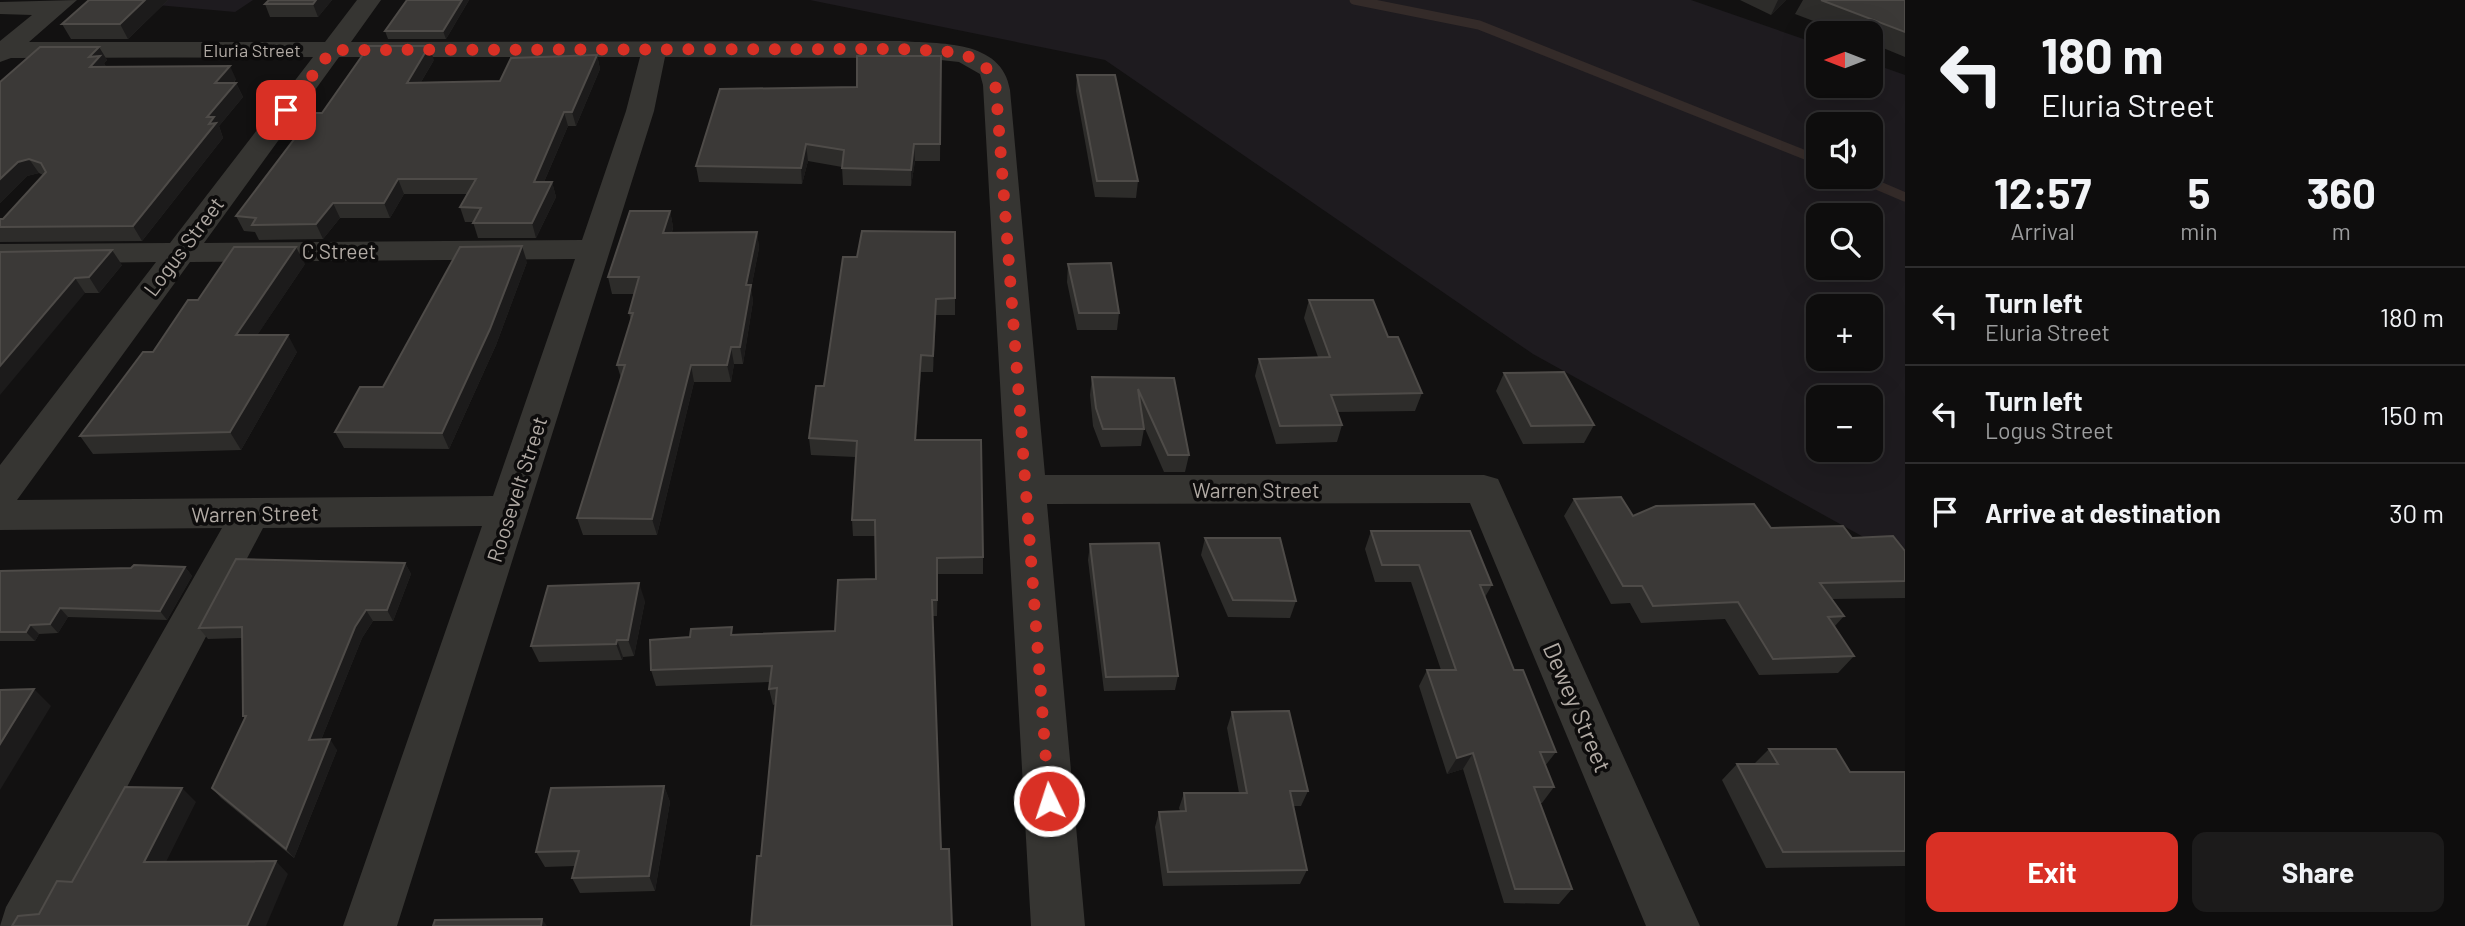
<!DOCTYPE html>
<html lang="en">
<head>
<meta charset="utf-8">
<style>
	:root { --surface:#0e0d0d; --page:#1c1b1b; --text:#f1f3f6; --muted:#9b9c9d; --line:#2e2d2e; --accent:#d93025 }
	body { margin:0; font-family:Barlow,sans-serif; background:var(--page); color:var(--text); height:100vh; display:flex; flex-direction:column; font-size:26px; white-space:nowrap }
	* { box-sizing:border-box; margin:0 }
	p { font-size:23px; color:var(--muted) }
	.icon { flex:none; width:38px; height:38px; fill:none; stroke:currentColor; stroke-width:2; stroke-linecap:round; stroke-linejoin:round }
	.map { position:relative; flex:1; overflow:hidden }
	.drawer { display:flex; flex-direction:column; background:var(--surface); width:560px }
	.drawer>* { flex:none }
	.hud { background:#0e0d0d; color:var(--text); overflow:hidden }
	.needle { width:46px; rotate:270deg }
	.buttons { position:absolute; left:1806px; top:21px; display:grid; gap:14px }
	.buttons a { display:grid; place-items:center; width:77px; height:77px; border-radius:14px; background:var(--surface); box-shadow:0 7px 28px #0002,0 0 0 2px var(--line); font-size:35px }
	.pin { position:absolute; display:grid; place-items:center; width:60px; height:60px; color:#fff; margin:-30px; border-radius:14px; box-shadow:0 4px 10px #0006 }
	.me { position:absolute; width:77px; margin:-38px; rotate:356deg; stroke-linejoin:round; filter:drop-shadow(0 0 5px #0008) }
	.turn { display:flex; align-items:center; gap:24px; height:147px; padding:0 21px; font-size:32px }
	.turn .icon { width:91px; height:91px; stroke-width:2.5 }
	.turn b { display:block; font-size:49px; line-height:60px }
	.eta { display:flex; justify-content:space-evenly; align-items:center; height:119px; text-align:center }
	.eta b { font-size:42px; font-weight:700; line-height:49px }
	.cta { display:flex; gap:14px; margin-top:auto; padding:14px 21px }
	.cta a { flex:1; height:80px; border-radius:14px; background:var(--accent); color:#fff; font-size:28px; font-weight:700; line-height:80px; text-align:center }
	.cta a+a { background:var(--page); color:var(--text) }
	ul { padding:0; list-style:none }
	li { display:flex; align-items:center; gap:21px; height:98px; padding:0 21px; border-top:2px solid var(--line) }
	li div { flex:1 }
	li b { display:block; font-size:26px }
	li em { font-style:normal }
	main { display:flex; flex:1; min-height:0 }
	.map>svg:first-child { display:block }
</style>
</head>
<body>
<main>
<div class="map">
<svg width="1905" height="926" viewBox="0 0 1905 926">
	<rect width="100%" height="100%" fill="#121111"/>
	<!-- green -->
	<g fill="#1e1b1f" fill-rule="evenodd">
		<polygon points="160,0 253,0 235,12 157,5"/>
		<path d="M810,0H1691L1818,44V86H1871V63L1905,75V560L1533,354L1105,60ZM1818,124H1871V177H1818ZM1818,215H1871V268H1818ZM1818,306H1871V359H1818ZM1818,397H1871V450H1818Z"/>
	</g>
	<g fill="none" stroke-linecap="round" stroke-linejoin="round">
		<!-- stream -->
		<g stroke="#342b29" stroke-width="9">
			<polyline points="1354,0 1479,25 1818,160"/>
			<polyline points="1858,177 1905,197"/>
		</g>
		<!-- minor -->
		<path fill="#363532" fill-rule="evenodd" d="M77,0L29,42H325L357,0H381L351,42L900,41C939,44 1002,39 1010,90L1045,475H1484L1498,479L1700,926H1646L1470,503L1047,504L1085,926H1031L983,85L980,74L959,62L922,58L665,57L654,111L397,926H343L482,526L263,528L54,926H0L6,907L222,528L0,530V465L156,262L0,264V244L170,243L313,57L11,58L0,62V41L32,15L0,14V2ZM339,57H640L626,111L582,240L204,243ZM575,259L493,496L17,500L190,262Z"/>
	</g>
	<!-- wall -->
	<g fill="#2d2c2a">
		<polygon points="89,0 168,0 128,39 71,39 62,24"/>
		<polygon points="269,0 332,0 318,17 270,17 265,4"/>
		<polygon points="407,0 469,0 446,39 388,39 385,31"/>
		<polygon points="1740,0 1786,0 1771,15"/>
		<polygon points="1803,0 1905,0 1905,57 1871,43 1871,33 1845,33 1795,14"/>
		<polygon points="99,47 107,60 104,63 106,67 236,79 234,83 236,83 243,97 219,126 223,138 142,241 0,242 0,219 3,219 43,175 39,173 27,176 0,203 0,82"/>
		<polygon points="597,55 600,69 576,126 568,126 544,182 552,182 556,197 536,238 478,238 473,222 465,222 460,207 467,194 404,194 390,218 340,218 323,239 259,240 255,232 244,231 236,216 322,113 434,60 421,82 500,81"/>
		<polygon points="941,56 940,161 915,161 911,186 843,185 842,167 808,161 802,184 699,182 696,166 857,87"/>
		<polygon points="1077,75 1138,181 1136,198 1095,197 1076,91"/>
		<polygon points="670,211 673,227 672,233 757,232 759,248 751,289 753,301 743,364 734,364 731,382 694,382 657,535 583,535 577,518 621,378 617,365 631,321 629,313 634,294 612,294 608,277"/>
		<polygon points="955,232 955,315 936,315 933,372 921,372 916,440 983,557 983,574 938,574 937,616 933,616 761,856 776,704 773,705 769,689 770,682 656,686 651,670 734,634 835,631 876,579 875,536 853,536 852,520 855,457 811,455 809,438 857,257"/>
		<polygon points="0,252 122,265 99,293 85,293"/>
		<polygon points="527,262 496,345 449,449 344,448 335,432 383,387"/>
		<polygon points="305,264 257,335 297,352 241,450 93,454 80,436 198,300"/>
		<polygon points="1068,264 1119,313 1117,330 1077,330 1067,282"/>
		<polygon points="1309,300 1388,337 1422,393 1415,411 1338,412 1342,425 1337,442 1276,444 1255,376 1259,359 1318,357 1304,318"/>
		<polygon points="1504,373 1594,425 1584,443 1523,444 1496,391"/>
		<polygon points="1092,377 1174,378 1189,455 1185,472 1164,472 1143,424 1144,429 1141,446 1101,447 1093,426 1090,395"/>
		<polygon points="1574,499 1633,516 1771,528 1852,538 1905,551 1905,598 1832,599 1844,616 1835,626 1854,656 1838,673 1759,675 1725,619 1641,623 1630,603 1611,604 1564,516"/>
		<polygon points="1371,531 1492,585 1485,597 1514,670 1556,752 1545,766 1554,787 1542,803 1540,803 1572,889 1559,904 1504,903 1463,769 1447,774 1419,686 1427,670 1441,670 1411,582 1375,582 1365,549"/>
		<polygon points="1205,538 1296,601 1290,618 1228,617 1201,555"/>
		<polygon points="1090,544 1178,676 1175,690 1104,691 1088,560"/>
		<polygon points="405,563 411,574 393,621 373,621 362,638 321,740 337,750 294,858 221,798 212,788 245,719 243,716 242,638 208,639 199,628"/>
		<polygon points="185,567 192,576 167,620 68,617 58,633 39,634 35,641 0,641 0,571"/>
		<polygon points="645,601 634,656 623,657 622,660 539,662 531,646"/>
		<polygon points="1232,712 1308,791 1301,806 1293,806 1307,870 1300,884 1163,886 1155,827 1159,812 1180,811 1179,808 1184,793 1239,793 1227,728"/>
		<polygon points="1769,749 1850,772 1905,772 1905,866 1766,868 1722,780 1737,764 1754,764"/>
		<polygon points="664,786 670,802 655,891 580,893 572,878 575,866 545,867 536,852"/>
	</g>
	<!-- shaded-wall -->
	<g fill="#1c1b1b">
		<polygon points="145,0 168,0 128,39 120,24"/>
		<polygon points="316,0 332,0 318,17 313,4"/>
		<polygon points="462,0 469,0 446,39 443,31"/>
		<polygon points="1778,0 1786,0 1771,15"/>
		<polygon points="429,46 434,60 412,97 407,83"/>
		<polygon points="99,47 107,60 104,63 108,70 90,67 89,57"/>
		<polygon points="597,55 600,69 576,126 572,112"/>
		<polygon points="230,66 236,79 222,97 215,83"/>
		<polygon points="236,83 243,97 219,126 223,138 142,241 133,226 207,117"/>
		<polygon points="564,112 568,126 538,196 534,182"/>
		<polygon points="806,144 808,161 802,184 801,168"/>
		<polygon points="914,144 915,161 911,186 911,170"/>
		<polygon points="29,159 39,173 27,176 0,203 0,179 18,162"/>
		<polygon points="398,179 404,194 390,218 384,203"/>
		<polygon points="552,182 556,197 536,238 532,223"/>
		<polygon points="333,203 340,218 323,239 316,224"/>
		<polygon points="670,211 673,227 667,249 663,233"/>
		<polygon points="757,232 759,248 751,289 753,301 743,364 740,347 746,285"/>
		<polygon points="522,246 527,262 496,345 449,449 442,433"/>
		<polygon points="296,247 305,264 246,352 236,335"/>
		<polygon points="112,250 122,265 99,293 89,277"/>
		<polygon points="75,278 85,293 0,395 0,366"/>
		<polygon points="936,299 936,315 933,372 933,356"/>
		<polygon points="288,335 297,352 241,450 230,432"/>
		<polygon points="731,347 734,364 731,382 727,365"/>
		<polygon points="921,355 921,372 915,457 915,440"/>
		<polygon points="691,365 694,382 657,535 652,519"/>
		<polygon points="405,563 411,574 393,621 387,610"/>
		<polygon points="185,567 192,576 167,620 160,611"/>
		<polygon points="639,583 645,601 634,656 628,640"/>
		<polygon points="60,608 68,617 58,633 50,624"/>
		<polygon points="366,610 373,621 362,638 317,750 309,740 355,627"/>
		<polygon points="30,625 39,634 35,641 26,632"/>
		<polygon points="617,640 623,657 622,660 616,644"/>
		<polygon points="34,689 51,706 0,790 0,744"/>
		<polygon points="330,739 337,750 294,858 286,849"/>
		<polygon points="1473,753 1463,769 1447,774 1457,758"/>
		<polygon points="664,786 670,802 655,891 649,876"/>
		<polygon points="182,788 196,802 159,876 144,862"/>
		<polygon points="276,861 288,874 266,926 247,926"/>
		<polygon points="542,919 547,926 541,926"/>
	</g>
	<!-- building -->
	<g fill="#3b3937" stroke="#4e4b48" stroke-width="2">
		<polygon points="89,0 145,0 120,24 62,24"/>
		<polygon points="269,0 316,0 313,4 265,4"/>
		<polygon points="407,0 462,0 443,31 385,31"/>
		<polygon points="1821,0 1905,0 1905,32"/>
		<polygon points="369,46 429,46 407,83 500,81 511,58 597,55 572,112 564,112 534,182 552,182 532,223 473,223 481,208 460,207 476,179 398,179 384,203 333,203 316,224 252,225 256,218 236,216 314,113 322,113"/>
		<polygon points="40,47 99,47 89,57 100,56 90,67 230,66 215,83 236,83 207,117 214,117 209,124 216,123 133,226 0,227 0,219 3,219 46,172 41,163 29,159 18,162 0,179 0,82"/>
		<polygon points="857,56 941,56 940,144 914,144 911,170 842,168 844,150 806,144 801,168 696,166 720,89 857,87"/>
		<polygon points="1077,75 1115,75 1138,181 1097,181"/>
		<polygon points="630,211 670,211 663,233 757,232 746,285 751,285 740,347 731,347 727,365 691,365 652,519 577,518 625,365 617,365 633,313 629,313 639,277 608,277"/>
		<polygon points="862,231 955,232 955,298 936,299 933,356 921,355 915,440 981,440 983,557 937,558 937,600 932,600 941,849 949,849 952,926 751,926 757,856 761,856 777,688 769,689 772,666 651,670 650,640 690,637 691,629 732,627 731,635 835,631 838,580 876,579 875,520 852,520 857,441 809,438 816,386 824,386 843,257 857,257"/>
		<polygon points="522,246 490,329 442,433 335,432 360,387 383,387 460,247"/>
		<polygon points="234,247 296,247 236,335 288,335 230,432 80,436 143,352 153,352 188,300 198,300"/>
		<polygon points="112,250 89,277 75,278 0,366 0,252"/>
		<polygon points="1111,263 1119,313 1079,313 1068,264"/>
		<polygon points="1309,300 1373,300 1388,337 1398,337 1422,393 1331,395 1342,425 1280,426 1259,359 1330,357"/>
		<polygon points="1564,372 1594,425 1531,426 1504,373"/>
		<polygon points="1092,377 1174,378 1189,455 1168,455 1138,389 1144,429 1103,429 1096,408"/>
		<polygon points="1621,497 1633,516 1656,506 1754,504 1771,528 1843,526 1852,538 1893,536 1905,551 1905,581 1820,583 1844,616 1828,617 1854,656 1773,659 1738,602 1653,606 1642,586 1623,586 1574,499"/>
		<polygon points="1371,531 1470,531 1492,585 1480,585 1514,670 1523,670 1556,752 1540,752 1554,787 1534,787 1572,889 1515,889 1473,753 1457,758 1427,670 1456,670 1419,565 1382,565"/>
		<polygon points="1205,538 1280,538 1296,601 1233,600"/>
		<polygon points="1159,543 1178,676 1106,677 1090,544"/>
		<polygon points="236,559 405,563 387,610 366,610 355,627 309,740 330,739 286,849 212,788 246,716 243,716 242,627 199,628"/>
		<polygon points="134,565 185,567 160,611 60,608 50,624 30,625 26,632 0,632 0,571 131,568"/>
		<polygon points="639,583 628,640 617,640 616,644 531,646 548,586"/>
		<polygon points="34,689 0,744 0,690"/>
		<polygon points="1289,711 1308,791 1290,791 1307,870 1168,872 1159,812 1186,811 1184,793 1247,793 1232,712"/>
		<polygon points="1769,749 1836,749 1850,772 1905,772 1905,851 1783,852 1737,764 1778,764"/>
		<polygon points="664,786 649,876 572,878 579,851 536,852 551,788"/>
		<polygon points="125,787 182,788 144,862 276,861 247,926 12,926 18,916 39,914 57,881 72,882"/>
		<polygon points="542,919 541,926 433,926 435,920"/>
	</g>
	<g fill="none" stroke-linecap="round" stroke-linejoin="round">
		<!-- route -->
		<path stroke="#d93025" stroke-width="12" stroke-dasharray="0 21.6" d="M286,110L332,50L900,49C936,52 989,45 996,90L1049,801"/>
	</g>
	<g text-anchor="middle" dominant-baseline="central" stroke-width="7" stroke-linejoin="round" paint-order="stroke">
		<!-- far-street labels -->
		<g font-size="18" fill="#b1aaa4" stroke="#0d0c0c">
			<text x="252" y="50">Eluria Street</text>
		</g>
		<!-- street labels -->
		<g font-size="21" fill="#b1aaa4" stroke="#0d0c0c">
			<text transform="translate(183 246) rotate(-53)">Logus Street</text>
			<text x="339" y="250">C Street</text>
			<text transform="translate(516 489) rotate(-72)">Roosevelt Street</text>
			<text x="1256" y="489">Warren Street</text>
			<text transform="translate(255 513) rotate(-1)">Warren Street</text>
		</g>
		<!-- near-street labels -->
		<g font-size="24" fill="#b1aaa4" stroke="#0d0c0c">
			<text transform="translate(1578 707) rotate(67)">Dewey Street</text>
		</g>
	</g>
</svg>
<div class="buttons">
<a><svg class="needle" viewBox="-14 -14 28 28"><path d="M0-13l5 13h-10z" fill="#e53935"/><path d="M0 13l5-13h-10z" fill="#9b9c9d"/></svg></a>
<a><svg class="icon" aria-label="sound" viewBox="0 0 24 24"><path d="M4 9h4l5-4v14l-5-4H4zM17 9q2 3 0 6"/></svg></a>
<a><svg class="icon" aria-label="search" viewBox="0 0 24 24"><circle cx="10" cy="10" r="6"/><path d="M15 15l6 6"/></svg></a>
<a>+</a>
<a>−</a>
</div>
<div class="pin" style="left:286px;top:110px;background:#d93025"><svg class="icon" aria-label="arrive" viewBox="0 0 24 24"><path d="M6 21V4h12l-3 4 3 4H6"/></svg></div>
<svg class="me" style="left:1049px;top:801px" viewBox="-20 -20 40 40"><circle r="17" fill="#d93025" stroke="#fff" stroke-width="3"/><path d="M0-11L8 9 0 5-8 9z" fill="#fff"/></svg>
</div>
<section class="drawer">
<div class="hud">
<div class="turn"><svg class="icon" aria-label="left" viewBox="0 0 24 24"><path d="M17 20v-9H6M10 6l-5 5 5 5"/></svg><div><b>180 m</b>Eluria Street</div></div>
</div>
<div class="eta">
<div><b>12:57</b><p>Arrival</p></div>
<div><b>5</b><p>min</p></div>
<div><b>360</b><p>m</p></div>
</div>
<ul>
<li><svg class="icon" aria-label="left" viewBox="0 0 24 24"><path d="M17 20v-9H6M10 6l-5 5 5 5"/></svg><div><b>Turn left</b><p>Eluria Street</p></div><em>180 m</em></li>
<li><svg class="icon" aria-label="left" viewBox="0 0 24 24"><path d="M17 20v-9H6M10 6l-5 5 5 5"/></svg><div><b>Turn left</b><p>Logus Street</p></div><em>150 m</em></li>
<li><svg class="icon" aria-label="arrive" viewBox="0 0 24 24"><path d="M6 21V4h12l-3 4 3 4H6"/></svg><div><b>Arrive at destination</b></div><em>30 m</em></li>
</ul>
<div class="cta"><a>Exit</a><a>Share</a></div>
</section>
</main>
</body>
</html>
